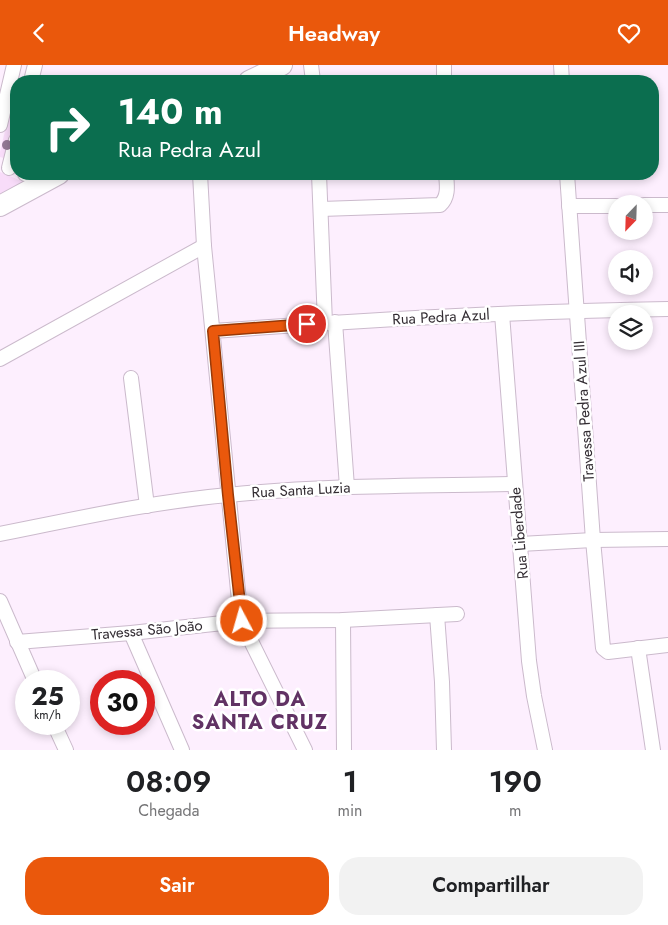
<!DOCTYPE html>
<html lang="pt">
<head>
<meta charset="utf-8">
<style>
	:root { --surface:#fff; --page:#f2f2f2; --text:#202124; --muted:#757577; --accent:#ea580c }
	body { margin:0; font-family:Jost,sans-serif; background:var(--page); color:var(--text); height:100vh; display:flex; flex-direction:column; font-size:19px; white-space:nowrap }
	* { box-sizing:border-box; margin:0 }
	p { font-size:16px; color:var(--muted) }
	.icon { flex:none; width:28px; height:28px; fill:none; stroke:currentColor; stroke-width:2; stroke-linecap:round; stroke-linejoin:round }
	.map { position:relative; height:685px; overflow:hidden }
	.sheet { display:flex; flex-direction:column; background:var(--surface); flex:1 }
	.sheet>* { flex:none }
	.hud { position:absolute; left:10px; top:10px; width:649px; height:105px; border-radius:20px; box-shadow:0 2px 8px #0003; background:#0b6e4f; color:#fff; overflow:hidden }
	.needle { width:32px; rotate:203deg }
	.controls { position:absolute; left:608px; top:130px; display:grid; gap:10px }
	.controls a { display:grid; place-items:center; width:45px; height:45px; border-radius:50%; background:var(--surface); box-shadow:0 2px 8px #0003; font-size:25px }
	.speed { position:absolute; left:15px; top:605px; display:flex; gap:10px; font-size:25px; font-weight:700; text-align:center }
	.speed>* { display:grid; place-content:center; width:65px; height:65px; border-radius:50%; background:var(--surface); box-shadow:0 2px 8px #0003; line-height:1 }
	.speed small { font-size:12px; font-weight:400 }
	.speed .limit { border:8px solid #d22; background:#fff; color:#111 }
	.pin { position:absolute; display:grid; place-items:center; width:42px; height:42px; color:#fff; margin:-21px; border:2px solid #fff; border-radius:50%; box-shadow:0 1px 5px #0007 }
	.me { position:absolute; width:55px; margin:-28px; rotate:354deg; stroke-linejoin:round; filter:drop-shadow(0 0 4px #0008) }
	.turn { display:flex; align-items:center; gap:18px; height:105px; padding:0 25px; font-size:22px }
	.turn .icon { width:65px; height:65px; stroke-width:2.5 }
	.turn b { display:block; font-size:35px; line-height:42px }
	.eta { display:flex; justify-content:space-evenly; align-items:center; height:85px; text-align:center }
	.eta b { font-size:30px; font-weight:600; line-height:35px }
	.primary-button { display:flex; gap:10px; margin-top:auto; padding:10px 25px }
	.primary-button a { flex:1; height:58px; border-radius:20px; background:var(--accent); color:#fff; font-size:20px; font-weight:600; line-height:58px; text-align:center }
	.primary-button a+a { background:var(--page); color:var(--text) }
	header { display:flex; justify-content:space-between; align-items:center; height:65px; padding:0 25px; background:var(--accent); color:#fff; font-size:22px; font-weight:600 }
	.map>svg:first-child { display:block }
</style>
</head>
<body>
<header><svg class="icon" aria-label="back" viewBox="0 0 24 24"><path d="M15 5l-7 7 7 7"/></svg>Headway<svg class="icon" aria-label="heart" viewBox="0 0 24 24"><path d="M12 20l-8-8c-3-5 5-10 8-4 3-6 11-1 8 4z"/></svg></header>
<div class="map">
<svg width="668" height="685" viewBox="0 0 668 685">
	<rect width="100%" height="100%" fill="#fdeffe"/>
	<!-- green -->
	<g fill="#f8dcf9">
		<polygon points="16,20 16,54 7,94 0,92 0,87"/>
		<polygon points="0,107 24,117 0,131"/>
	</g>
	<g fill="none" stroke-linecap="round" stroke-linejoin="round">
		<defs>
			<g id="minor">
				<polyline points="311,0 313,16"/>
				<polyline points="444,0 444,16"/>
				<polyline points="561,0 562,16"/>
				<polyline points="31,16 35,0"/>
				<polyline points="0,60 14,0"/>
				<polyline points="9,103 16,75"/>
				<polyline points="25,109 45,116"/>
				<polyline points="200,109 204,181 241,556 305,685"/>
				<polyline points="319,109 325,258"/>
				<polyline points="567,109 593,475 603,583 608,587 668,580"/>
				<polyline points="644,140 668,140"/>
				<polyline points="569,141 616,141"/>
				<path d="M321,144L440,140C449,132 447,120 446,109"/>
				<polyline points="502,249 529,596 534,631 545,685"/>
				<polyline points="335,257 347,422"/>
				<path d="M213,266C365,255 516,246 668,244"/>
				<polyline points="0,294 204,181"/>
				<polyline points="131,313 147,441"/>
				<path d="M0,469C75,454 151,437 228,430C323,420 419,421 515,419"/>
				<polyline points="520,479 593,475 668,474"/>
				<polyline points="0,536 35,616"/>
				<polyline points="437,550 442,617 444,685"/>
				<polyline points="343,555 344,685"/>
				<polyline points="131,568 182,685"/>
				<polyline points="17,577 131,568 241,556 343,555 457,549"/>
				<polyline points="638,583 653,685"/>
				<polyline points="54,659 66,685"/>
			</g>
			<g id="secondary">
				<polyline points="249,16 282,0"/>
				<polyline points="0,141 59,109"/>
			</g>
		</defs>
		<!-- minor casing -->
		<use href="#minor" stroke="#cbbacc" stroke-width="16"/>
		<!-- secondary casing -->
		<use href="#secondary" stroke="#cbbacc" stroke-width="22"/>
		<!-- minor -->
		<use href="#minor" stroke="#fff" stroke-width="14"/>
		<!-- secondary -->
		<use href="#secondary" stroke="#fff" stroke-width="20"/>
	</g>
	<!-- trees -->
	<circle fill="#937995" cx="7" cy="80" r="5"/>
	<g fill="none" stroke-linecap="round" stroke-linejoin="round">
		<defs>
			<polyline id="route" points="242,556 228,430 213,266 307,259"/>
		</defs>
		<!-- route casing -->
		<use href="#route" stroke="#983908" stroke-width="12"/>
		<!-- route -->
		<use href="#route" stroke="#ea580c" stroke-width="9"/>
	</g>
	<g text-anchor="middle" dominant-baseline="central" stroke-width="5" stroke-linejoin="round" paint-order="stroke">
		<!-- street labels -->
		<g font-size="15" fill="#332d33" stroke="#fff">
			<text transform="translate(441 252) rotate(-3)">Rua Pedra Azul</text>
			<text transform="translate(584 346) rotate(-94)">Travessa Pedra Azul III</text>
			<text transform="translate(301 425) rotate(-3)">Rua Santa Luzia</text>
			<text transform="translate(519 468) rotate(-95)">Rua Liberdade</text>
			<text transform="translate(147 565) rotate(-5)">Travessa São João</text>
		</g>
		<!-- district labels -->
		<g font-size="20" font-weight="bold" letter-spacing="1" fill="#613264" stroke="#fff">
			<text x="260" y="634">ALTO DA<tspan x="260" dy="23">SANTA CRUZ</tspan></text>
		</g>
	</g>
</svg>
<div class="controls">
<a><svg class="needle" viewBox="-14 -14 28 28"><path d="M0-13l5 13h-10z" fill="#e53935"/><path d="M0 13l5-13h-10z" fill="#757577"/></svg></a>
<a><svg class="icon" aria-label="sound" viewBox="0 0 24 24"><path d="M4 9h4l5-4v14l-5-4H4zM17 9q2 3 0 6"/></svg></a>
<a><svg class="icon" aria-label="layers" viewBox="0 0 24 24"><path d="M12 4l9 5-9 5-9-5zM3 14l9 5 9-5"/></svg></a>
</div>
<div class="speed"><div>25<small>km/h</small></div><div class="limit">30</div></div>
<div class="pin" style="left:307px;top:259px;background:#d93025"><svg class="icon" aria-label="arrive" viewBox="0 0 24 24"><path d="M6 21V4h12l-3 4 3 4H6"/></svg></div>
<svg class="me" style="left:242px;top:556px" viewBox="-20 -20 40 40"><circle r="17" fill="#ea580c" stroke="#fff" stroke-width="3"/><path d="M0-11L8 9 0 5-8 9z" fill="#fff"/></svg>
<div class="hud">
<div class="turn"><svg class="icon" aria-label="right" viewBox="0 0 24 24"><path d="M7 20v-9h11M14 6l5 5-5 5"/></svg><div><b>140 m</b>Rua Pedra Azul</div></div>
</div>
</div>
<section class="sheet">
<div class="eta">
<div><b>08:09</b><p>Chegada</p></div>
<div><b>1</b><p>min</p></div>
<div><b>190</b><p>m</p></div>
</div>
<div class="primary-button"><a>Sair</a><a>Compartilhar</a></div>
</section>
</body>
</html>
